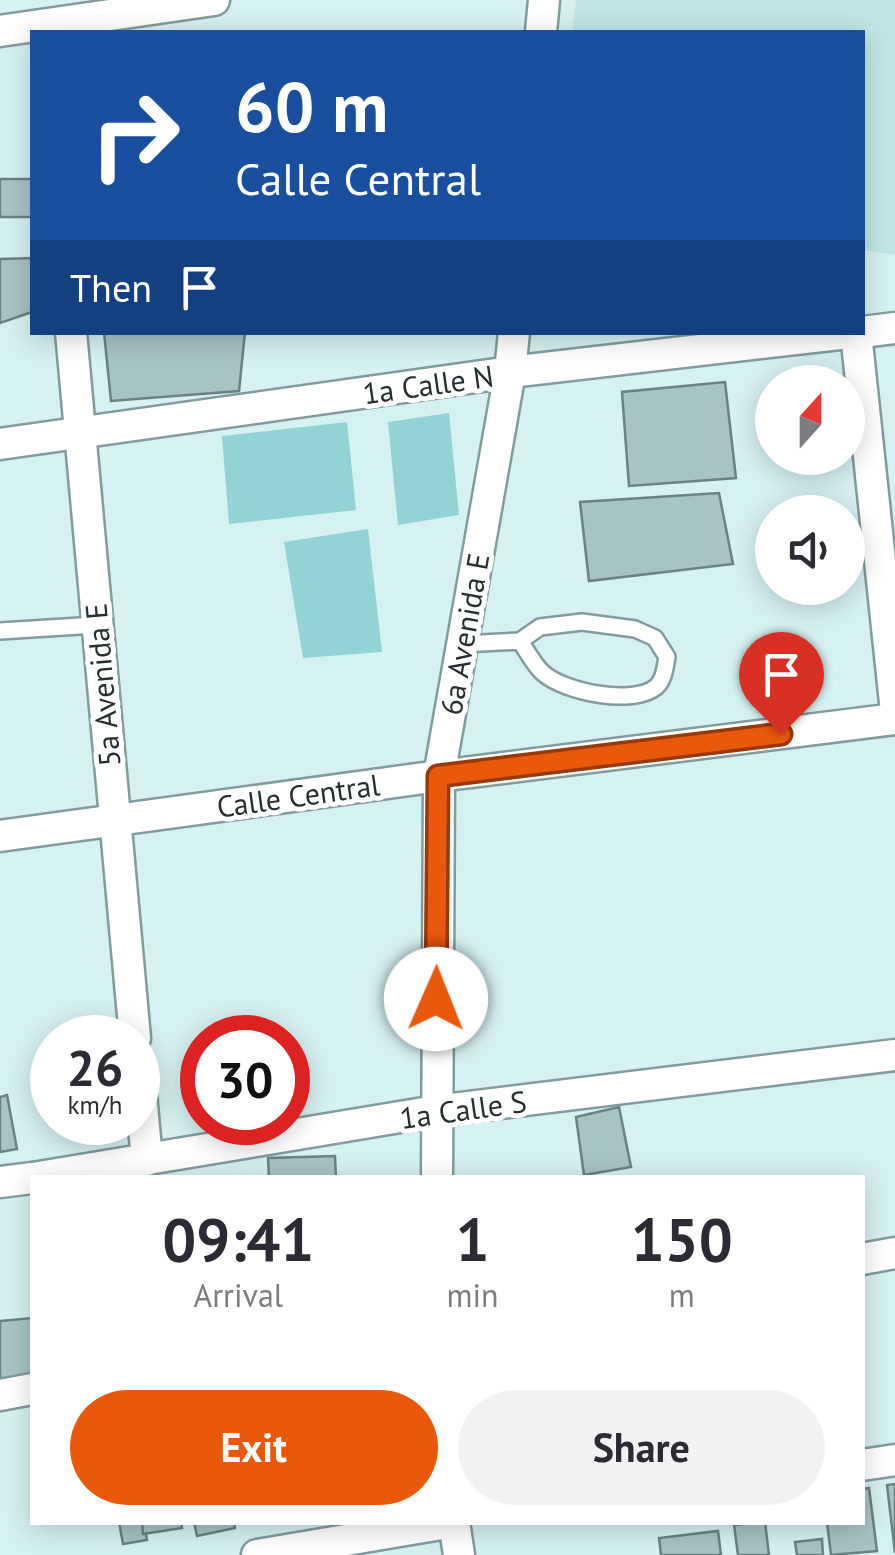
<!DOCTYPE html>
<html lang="en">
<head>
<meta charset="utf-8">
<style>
	:root { --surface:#fff; --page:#f2f2f3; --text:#2b2b33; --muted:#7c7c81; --accent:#ea580c }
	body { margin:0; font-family:"PT Sans",sans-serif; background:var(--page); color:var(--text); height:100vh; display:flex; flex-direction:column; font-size:38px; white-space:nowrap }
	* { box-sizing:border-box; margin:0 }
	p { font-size:32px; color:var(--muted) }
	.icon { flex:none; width:55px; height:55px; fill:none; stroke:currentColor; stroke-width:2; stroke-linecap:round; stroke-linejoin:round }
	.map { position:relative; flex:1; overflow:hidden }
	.details { position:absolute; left:30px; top:1175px; width:835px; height:350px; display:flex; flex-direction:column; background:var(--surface); border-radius:0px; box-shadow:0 5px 25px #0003 }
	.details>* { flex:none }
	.guide { position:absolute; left:30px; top:30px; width:835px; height:305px; border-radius:0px; box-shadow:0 5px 25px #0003; background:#1a4fa0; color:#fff; overflow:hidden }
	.needle { width:65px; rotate:21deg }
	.fabs { position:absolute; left:755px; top:365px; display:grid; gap:20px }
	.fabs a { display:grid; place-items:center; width:110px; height:110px; border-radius:50%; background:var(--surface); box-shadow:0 5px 25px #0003; font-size:50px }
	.speed { position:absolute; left:30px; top:1015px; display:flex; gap:20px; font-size:50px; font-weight:700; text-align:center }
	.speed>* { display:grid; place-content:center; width:130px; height:130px; border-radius:50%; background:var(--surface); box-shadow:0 5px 25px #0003; line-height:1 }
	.speed small { font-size:25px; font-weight:400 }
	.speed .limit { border:15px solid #d22; background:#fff; color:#111 }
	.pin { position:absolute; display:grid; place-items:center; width:85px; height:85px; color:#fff; margin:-102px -42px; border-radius:50% 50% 50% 0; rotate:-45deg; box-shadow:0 0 10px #0007 }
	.pin .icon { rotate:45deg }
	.me { position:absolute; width:110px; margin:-55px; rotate:1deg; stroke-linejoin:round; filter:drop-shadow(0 0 8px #0008) }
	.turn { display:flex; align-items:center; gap:35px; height:210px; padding:0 40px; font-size:45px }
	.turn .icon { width:130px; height:130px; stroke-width:2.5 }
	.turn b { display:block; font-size:70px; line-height:85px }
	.then { display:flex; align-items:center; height:95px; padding:0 40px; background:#0003; gap:20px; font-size:38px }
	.eta { display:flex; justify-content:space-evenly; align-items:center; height:170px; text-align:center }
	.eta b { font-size:60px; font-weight:600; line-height:70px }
	.cta { display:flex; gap:20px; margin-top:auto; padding:20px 40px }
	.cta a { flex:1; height:115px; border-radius:60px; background:var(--accent); color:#fff; font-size:40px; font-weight:600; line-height:115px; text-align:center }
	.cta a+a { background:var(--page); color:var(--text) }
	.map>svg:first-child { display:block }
</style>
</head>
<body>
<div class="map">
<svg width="895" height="1555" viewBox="0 0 895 1555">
	<rect width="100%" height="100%" fill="#d6f1f2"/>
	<!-- built -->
	<polygon fill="#c1e5e6" points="576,0 895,0 895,255 863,250 862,32 572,32"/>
	<!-- green -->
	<g fill="#93d3d6">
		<polygon points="449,413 459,515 398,525 388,422"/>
		<polygon points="347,422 356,510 229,524 222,436"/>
		<polygon points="368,529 382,652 303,658 284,542"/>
	</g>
	<!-- building -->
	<g fill="#a8c3c4" stroke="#698283" stroke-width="2.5">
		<rect x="0" y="179" width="32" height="38"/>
		<polygon points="32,258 32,312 0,323 0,259"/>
		<polygon points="104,332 245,332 239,391 111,401"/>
		<polygon points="725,382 736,478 629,486 622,392"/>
		<polygon points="719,493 733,564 589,581 580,502"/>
		<polygon points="7,1095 17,1149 0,1152 0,1097"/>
		<polygon points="619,1107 631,1167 584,1175 576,1117"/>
		<polygon points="335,1156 336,1178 269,1178 268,1158"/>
		<polygon points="32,1318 32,1386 0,1388 0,1321"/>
		<polygon points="895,1484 895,1553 887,1485"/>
		<polygon points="869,1488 877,1551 831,1555 827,1522 862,1522 862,1489"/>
		<polygon points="119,1522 144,1522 147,1540 123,1544"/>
		<polygon points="142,1522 181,1522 182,1528 143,1534"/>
		<polygon points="194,1522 234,1522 235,1528 197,1536"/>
		<polygon points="765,1522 769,1555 738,1555 734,1525"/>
		<polygon points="718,1531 721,1555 661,1555 659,1538"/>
		<polygon points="822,1539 823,1555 797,1555 795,1542"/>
	</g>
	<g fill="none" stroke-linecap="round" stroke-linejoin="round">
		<defs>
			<g id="service">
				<polyline points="0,631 96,625"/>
				<path d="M462,644L520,641L540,627L582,622L635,629L655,638L667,657C665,668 664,680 656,687C633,706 564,692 543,673C534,665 527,651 520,641"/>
			</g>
			<g id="minor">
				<polyline points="0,31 214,0"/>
				<polyline points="541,32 544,0"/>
				<polyline points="71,332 135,1038"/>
				<polyline points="862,332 895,328"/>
				<polyline points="856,333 895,703"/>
				<polyline points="0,444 510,372 857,332"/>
				<polyline points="0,836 439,776 895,719"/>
				<polyline points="138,1061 147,1160"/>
				<polyline points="33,1178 436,1111 895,1055"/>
				<polyline points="437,1178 439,776 510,372 514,332"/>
				<polyline points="0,1182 32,1178"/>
				<polyline points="862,1259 895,1253"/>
				<polyline points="0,1395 32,1389"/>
				<polyline points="862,1465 895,1460"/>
				<polyline points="454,1522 459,1555"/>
				<polyline points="257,1555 453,1522"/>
			</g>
		</defs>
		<!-- service casing -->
		<use href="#service" stroke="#829c9d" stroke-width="20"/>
		<!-- minor casing -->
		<use href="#minor" stroke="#829c9d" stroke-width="35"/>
		<!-- service -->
		<use href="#service" stroke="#fff" stroke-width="15"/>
		<!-- minor -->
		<use href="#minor" stroke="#fff" stroke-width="30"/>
	</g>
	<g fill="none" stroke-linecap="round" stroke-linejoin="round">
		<defs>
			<polyline id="route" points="436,999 438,776 781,734"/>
		</defs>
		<!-- route casing -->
		<use href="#route" stroke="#983908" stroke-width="25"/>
		<!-- route -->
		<use href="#route" stroke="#ea580c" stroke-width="18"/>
	</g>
	<g text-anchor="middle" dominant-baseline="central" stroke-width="10" stroke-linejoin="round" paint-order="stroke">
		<!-- street labels -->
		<g font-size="30" fill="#252f30" stroke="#fff">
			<text transform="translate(428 384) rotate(-8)">1a Calle N</text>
			<text transform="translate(464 634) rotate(-80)">6a Avenida E</text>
			<text transform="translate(102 685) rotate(-95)">5a Avenida E</text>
			<text transform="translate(298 795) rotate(-8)">Calle Central</text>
			<text transform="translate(463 1109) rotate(-8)">1a Calle S</text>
		</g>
	</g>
</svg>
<div class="fabs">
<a><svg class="needle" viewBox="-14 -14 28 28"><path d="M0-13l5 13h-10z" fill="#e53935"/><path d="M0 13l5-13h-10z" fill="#7c7c81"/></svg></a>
<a><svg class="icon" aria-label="sound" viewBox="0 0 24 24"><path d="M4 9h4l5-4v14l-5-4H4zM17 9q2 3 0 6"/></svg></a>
</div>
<div class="speed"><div>26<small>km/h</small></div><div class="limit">30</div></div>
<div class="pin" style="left:781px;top:734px;background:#d93025"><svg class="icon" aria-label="arrive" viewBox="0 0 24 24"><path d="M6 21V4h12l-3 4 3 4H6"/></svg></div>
<svg class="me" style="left:436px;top:999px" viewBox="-20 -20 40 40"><circle r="19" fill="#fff"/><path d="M0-13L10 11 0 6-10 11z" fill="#ea580c"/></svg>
<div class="guide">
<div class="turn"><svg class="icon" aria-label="right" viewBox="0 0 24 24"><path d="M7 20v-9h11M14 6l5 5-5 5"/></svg><div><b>60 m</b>Calle Central</div></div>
<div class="then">Then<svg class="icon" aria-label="arrive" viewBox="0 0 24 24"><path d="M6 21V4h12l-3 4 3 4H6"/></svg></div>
</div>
<section class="details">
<div class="eta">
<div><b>09:41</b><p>Arrival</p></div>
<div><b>1</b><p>min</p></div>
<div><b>150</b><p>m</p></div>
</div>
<div class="cta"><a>Exit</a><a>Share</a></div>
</section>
</div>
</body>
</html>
